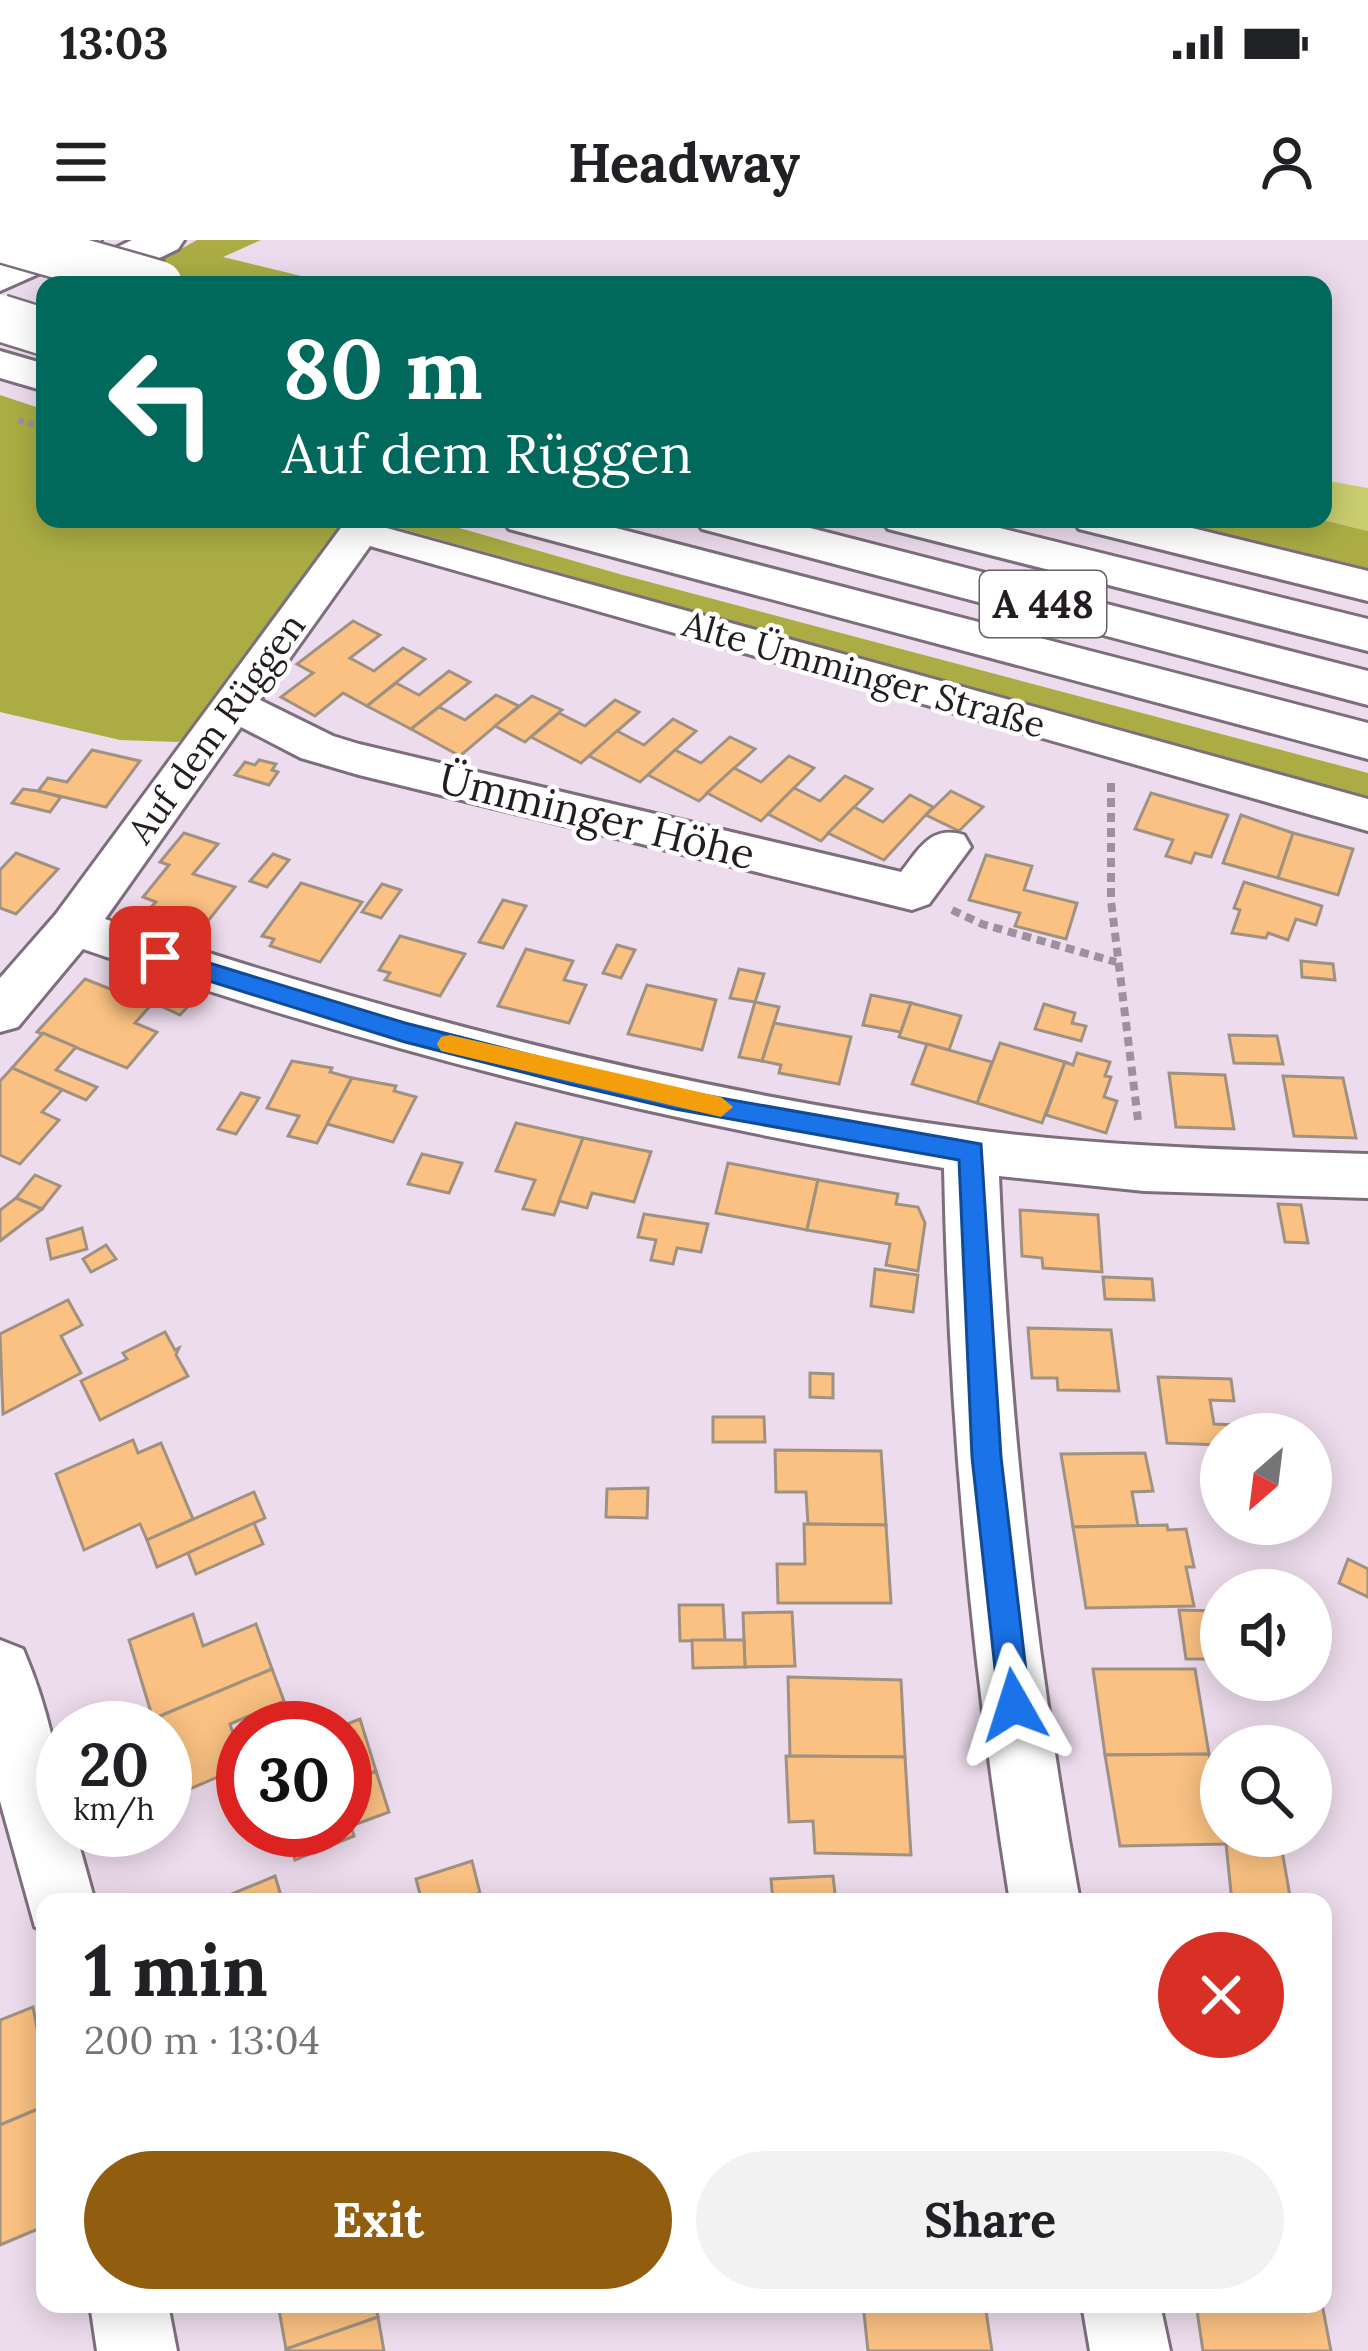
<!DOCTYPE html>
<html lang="en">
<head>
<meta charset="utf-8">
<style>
	:root { --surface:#fff; --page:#f2f2f2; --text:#202124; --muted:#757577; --accent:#915d0f }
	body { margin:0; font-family:Lora,serif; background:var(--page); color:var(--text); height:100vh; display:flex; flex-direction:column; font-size:45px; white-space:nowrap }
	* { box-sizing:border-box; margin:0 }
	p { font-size:39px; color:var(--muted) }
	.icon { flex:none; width:66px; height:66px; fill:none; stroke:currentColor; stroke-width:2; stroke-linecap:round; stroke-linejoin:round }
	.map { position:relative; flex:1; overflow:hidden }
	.details { position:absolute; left:36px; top:1653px; width:1296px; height:420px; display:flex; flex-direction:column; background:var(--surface); border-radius:24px; box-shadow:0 6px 30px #0003 }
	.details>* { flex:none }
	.top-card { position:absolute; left:36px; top:36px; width:1296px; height:252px; border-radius:24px; box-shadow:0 6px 30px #0003; background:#00695c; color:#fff; overflow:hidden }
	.needle { width:78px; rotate:208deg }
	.tools { position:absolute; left:1200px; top:1173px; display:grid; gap:24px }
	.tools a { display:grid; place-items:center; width:132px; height:132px; border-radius:50%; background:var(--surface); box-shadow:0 6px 30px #0003; font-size:60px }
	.speed { position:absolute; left:36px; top:1461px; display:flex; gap:24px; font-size:60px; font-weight:700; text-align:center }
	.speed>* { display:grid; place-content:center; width:156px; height:156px; border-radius:50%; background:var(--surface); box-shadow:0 6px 30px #0003; line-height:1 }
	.speed small { font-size:30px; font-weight:400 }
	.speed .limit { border:18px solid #d22; background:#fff; color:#111 }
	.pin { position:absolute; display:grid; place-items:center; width:102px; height:102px; color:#fff; margin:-51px; border-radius:24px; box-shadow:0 6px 18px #0006 }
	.me { position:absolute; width:132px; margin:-66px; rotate:354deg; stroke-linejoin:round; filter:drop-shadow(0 0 9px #0008) }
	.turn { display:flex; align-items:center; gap:42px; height:252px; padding:0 48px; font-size:54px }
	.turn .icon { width:156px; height:156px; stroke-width:2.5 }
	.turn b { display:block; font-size:84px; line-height:102px }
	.round { display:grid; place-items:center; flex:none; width:126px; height:126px; border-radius:63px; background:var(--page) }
	.summary { display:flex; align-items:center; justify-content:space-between; height:204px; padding:0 48px }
	h1 { font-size:72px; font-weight:700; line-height:90px }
	.cta { display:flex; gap:24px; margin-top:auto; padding:24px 48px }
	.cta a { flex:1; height:138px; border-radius:72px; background:var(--accent); color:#fff; font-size:48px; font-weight:700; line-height:138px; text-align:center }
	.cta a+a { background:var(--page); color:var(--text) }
	.status { display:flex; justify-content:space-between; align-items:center; height:84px; padding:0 60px; background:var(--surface); direction:ltr }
	.status svg { height:33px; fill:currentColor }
	header { display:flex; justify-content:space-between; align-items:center; height:156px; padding:0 48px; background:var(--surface); font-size:54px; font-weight:700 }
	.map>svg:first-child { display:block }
</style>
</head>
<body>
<div class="status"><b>13:03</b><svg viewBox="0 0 49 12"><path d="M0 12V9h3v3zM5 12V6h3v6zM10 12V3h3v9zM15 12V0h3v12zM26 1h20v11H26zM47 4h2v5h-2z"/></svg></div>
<header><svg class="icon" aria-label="menu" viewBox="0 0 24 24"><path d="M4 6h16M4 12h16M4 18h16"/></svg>Headway<svg class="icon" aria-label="person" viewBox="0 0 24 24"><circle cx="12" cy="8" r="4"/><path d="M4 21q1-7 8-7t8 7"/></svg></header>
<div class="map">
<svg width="1368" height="2111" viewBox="0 0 1368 2111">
	<rect width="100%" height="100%" fill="#eddced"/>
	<!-- green -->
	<polygon fill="#cacd6e" points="1323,240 1368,248 1368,291 1319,279 1323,279"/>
	<!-- forest -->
	<g fill="#abad44">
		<polygon points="197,0 261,0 223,17 338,45 208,45 145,29"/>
		<polygon points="0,155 45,170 45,279 349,279 217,477 178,502 120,500 0,472"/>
		<polygon points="367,279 428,279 623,335 1368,533 1368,560"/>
		<polygon points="1162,279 1319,279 1368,291 1368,332"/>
	</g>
	<!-- building -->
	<g fill="#fac182" stroke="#a09181" stroke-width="3">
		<polygon points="353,381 380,395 350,418 374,431 403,408 425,419 367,466 343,453 315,476 281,457 313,433 297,424"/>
		<polygon points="449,431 470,442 411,489 367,466 396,443 419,455"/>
		<polygon points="496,455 519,466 460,516 411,489 439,467 465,480"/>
		<polygon points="532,456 562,470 525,502 495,486"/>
		<polygon points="615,460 639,472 581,523 531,497 559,473 585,486"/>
		<polygon points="673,479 696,491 640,542 589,516 617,491 644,505"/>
		<polygon points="730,497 755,509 699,561 648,535 675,510 701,523"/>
		<polygon points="92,510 140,521 106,567 38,551 48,538 67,542"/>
		<polygon points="789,516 814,528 761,581 707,553 734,528 761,542"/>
		<polygon points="259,520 276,524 272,530 278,532 269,545 235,535 245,522 255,525"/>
		<polygon points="845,536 872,549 821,601 768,574 794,548 820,561"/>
		<polygon points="23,549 38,551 61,557 50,572 12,563"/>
		<polygon points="951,551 983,567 959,591 926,575"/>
		<polygon points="1151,553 1228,575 1211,617 1195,613 1191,623 1166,616 1173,600 1135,589"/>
		<polygon points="910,555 933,567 884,620 828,593 854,567 883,582"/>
		<polygon points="1241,575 1293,593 1278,638 1223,623"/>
		<polygon points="184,593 218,604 193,634 235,647 204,686 150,668 156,662 143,657 169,625 160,622"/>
		<polygon points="1293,593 1353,609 1338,655 1278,638"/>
		<polygon points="16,613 58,629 16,674 0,668 0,630"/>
		<polygon points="273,614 289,620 267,647 250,641"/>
		<polygon points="986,615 1032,626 1024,650 1077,663 1066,699 1015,686 1020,673 969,660"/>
		<polygon points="1244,642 1322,666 1316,685 1296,679 1288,700 1268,693 1266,698 1232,693 1240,670 1234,668"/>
		<polygon points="301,643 362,662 320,722 270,706 274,699 262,696"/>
		<polygon points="382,644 401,650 381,678 362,672"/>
		<polygon points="503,660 526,666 503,708 479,702"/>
		<polygon points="400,696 465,714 440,756 385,740 390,733 379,730"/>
		<polygon points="617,705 635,710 621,738 603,733"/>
		<polygon points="526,709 573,721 564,740 586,745 569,783 498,766"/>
		<polygon points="1301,721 1333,724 1335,740 1302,737"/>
		<polygon points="739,729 764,734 755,762 730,758"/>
		<polygon points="85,739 151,765 135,783 157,792 127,828 37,792"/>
		<polygon points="647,745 716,760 702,810 628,794"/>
		<polygon points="174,754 192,762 180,775 163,767"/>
		<polygon points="871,755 911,763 901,792 863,785"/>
		<polygon points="755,762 779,767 762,821 739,817"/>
		<polygon points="911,763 961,776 949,810 899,797"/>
		<polygon points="1044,764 1075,773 1072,783 1086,786 1081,801 1035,789"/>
		<polygon points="774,783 851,797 839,844 779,833 781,825 762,821"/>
		<polygon points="43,793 76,807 56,830 97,847 86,860 12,828"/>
		<polygon points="1229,795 1277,796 1283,824 1234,823"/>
		<polygon points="1000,803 1065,822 1042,883 977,863"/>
		<polygon points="927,804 992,822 977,863 912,844"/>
		<polygon points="1077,813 1110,822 1105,836 1111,837 1104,857 1117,861 1106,893 1046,875 1065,822 1073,825"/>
		<polygon points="292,821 332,828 330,832 352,838 317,903 288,896 299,876 267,868"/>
		<polygon points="12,828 62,850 42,872 59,880 20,924 0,915 0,841"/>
		<polygon points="1169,833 1225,835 1234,889 1176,887"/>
		<polygon points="1283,836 1343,838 1356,898 1294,896"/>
		<polygon points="352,838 396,846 394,851 416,857 393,902 327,884"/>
		<polygon points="241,853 259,858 236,894 218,889"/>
		<polygon points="516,883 583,898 554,975 523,969 535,940 496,931"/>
		<polygon points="583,898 651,912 634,962 592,953 587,968 559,961"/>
		<polygon points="422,914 462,923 449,953 408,944"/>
		<polygon points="728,923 818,940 807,990 716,973"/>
		<polygon points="35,935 60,946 42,969 16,958"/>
		<polygon points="818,940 898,954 896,964 918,967 925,983 918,1031 886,1025 890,1004 807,990"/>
		<polygon points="16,958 42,969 0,1001 0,970"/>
		<polygon points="1278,964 1301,965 1308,1003 1285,1002"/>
		<polygon points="1020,970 1098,975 1102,1032 1043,1028 1042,1018 1022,1016"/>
		<polygon points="644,974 708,984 701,1012 677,1008 673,1024 651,1020 656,1000 638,997"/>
		<polygon points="82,988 87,1009 51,1019 47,999"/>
		<polygon points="106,1005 116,1019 91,1032 83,1019"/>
		<polygon points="875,1029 918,1035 913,1072 871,1066"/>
		<polygon points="1103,1037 1152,1039 1154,1060 1105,1059"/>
		<polygon points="68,1060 82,1085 61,1096 81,1133 3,1174 0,1094"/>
		<polygon points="1028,1088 1111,1090 1119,1151 1058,1150 1057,1138 1032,1138"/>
		<polygon points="165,1092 175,1110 179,1108 176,1115 188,1136 100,1180 81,1141 127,1119 123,1113"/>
		<polygon points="810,1133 833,1134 833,1158 810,1157"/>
		<polygon points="1158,1137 1231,1139 1234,1161 1210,1160 1214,1184 1237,1185 1239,1194 1221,1194 1221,1205 1167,1203"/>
		<polygon points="713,1177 764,1177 765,1202 713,1202"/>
		<polygon points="133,1200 138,1213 161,1203 193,1279 147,1300 140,1284 84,1310 56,1234"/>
		<polygon points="775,1210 881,1211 886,1285 808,1284 806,1252 776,1252"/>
		<polygon points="1145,1213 1153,1251 1132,1252 1138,1286 1073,1287 1061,1214"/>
		<polygon points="648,1248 647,1278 606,1277 607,1249"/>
		<polygon points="254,1252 265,1278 157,1327 147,1300"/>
		<polygon points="254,1283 263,1304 196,1334 188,1313"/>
		<polygon points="804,1284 886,1285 891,1363 778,1363 777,1324 805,1324"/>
		<polygon points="1167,1285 1168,1290 1186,1289 1194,1327 1186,1327 1194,1366 1086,1368 1073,1287"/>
		<polygon points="1348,1319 1368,1329 1368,1357 1339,1343"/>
		<polygon points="679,1365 723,1365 725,1400 680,1401"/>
		<polygon points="1179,1370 1221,1371 1221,1419 1186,1419"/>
		<polygon points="792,1372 795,1426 745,1427 743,1373"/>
		<polygon points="193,1374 203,1406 256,1384 272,1429 153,1479 129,1400"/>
		<polygon points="692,1400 744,1400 745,1427 693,1428"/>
		<polygon points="272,1429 284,1461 230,1484 243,1526 176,1555 165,1519 165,1488 155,1488 153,1479"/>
		<polygon points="1093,1429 1195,1429 1209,1514 1105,1515"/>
		<polygon points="788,1437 901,1440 905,1517 790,1516"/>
		<polygon points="360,1479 376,1531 345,1543 345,1488 337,1488"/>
		<polygon points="1209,1514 1226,1604 1120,1606 1105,1515"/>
		<polygon points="786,1516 905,1517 911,1615 815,1613 813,1581 789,1582"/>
		<polygon points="376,1531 389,1572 351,1586 354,1596 295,1620 286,1590 345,1590 345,1543"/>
		<polygon points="1226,1604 1281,1605 1291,1662 1232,1662"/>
		<polygon points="472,1621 480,1653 454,1662 422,1662 416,1639"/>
		<polygon points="275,1636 283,1662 213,1662"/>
		<polygon points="833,1636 836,1662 773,1662 771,1639"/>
		<polygon points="33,1767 45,1830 45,1866 0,1885 0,1780"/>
		<polygon points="45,1866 45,1986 0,2005 0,1885"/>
		<polygon points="278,2064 375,2064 378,2077 286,2109"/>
		<polygon points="863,2064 985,2064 992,2111 868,2111"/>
		<polygon points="1196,2064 1322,2064 1331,2111 1203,2111"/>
		<polygon points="378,2077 384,2111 286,2111 286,2109"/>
	</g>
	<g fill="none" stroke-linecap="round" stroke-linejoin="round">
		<defs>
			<g id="minor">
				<path d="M354,279L1368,559V591L370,306L260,460L333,496L359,504L901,632C920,608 931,585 964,595L971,607L929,664L912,670L359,535L301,518L241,487L105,679C387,774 674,849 969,889C1102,907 1235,910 1368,914V958L1144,951L999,936C1009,1180 1036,1421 1080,1662H1010C971,1419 949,1175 944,928C645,879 369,808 83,709L18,787L0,792V738L56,674L346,281Z"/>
				<path d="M0,1400L23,1409C47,1465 63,1529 63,1590H75L95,1662H45V1691L35,1687L0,1561Z"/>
				<polygon points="90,2064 168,2064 177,2111 97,2111"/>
				<polygon points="1082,2064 1160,2064 1170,2111 1090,2111"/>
			</g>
			<g id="secondary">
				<polygon points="49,0 101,0 95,9 0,51 0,23"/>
				<polygon points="132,0 184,0 178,9 104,45 51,45 57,36"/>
			</g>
			<g id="motorway">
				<polygon points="0,111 45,124 45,151 0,138"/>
				<polygon points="502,279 581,279 1368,483 1368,519 509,289"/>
				<polygon points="695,279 775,279 1368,431 1368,465 702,289"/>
				<polygon points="881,279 963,279 1368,379 1368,411 888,289"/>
				<polygon points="1072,279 1155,279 1368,331 1368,361 1079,289"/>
			</g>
		</defs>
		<!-- minor casing -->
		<use href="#minor" stroke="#7d6e7d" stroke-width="6"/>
		<!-- secondary casing -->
		<use href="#secondary" stroke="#7d6e7d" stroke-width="6"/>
		<!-- motorway casing -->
		<use href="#motorway" stroke="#7d6e7d" stroke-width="6"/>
		<!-- path-far1 -->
		<polyline stroke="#9e919e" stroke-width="6" stroke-dasharray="6 4.5" stroke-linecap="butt" points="18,180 45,188"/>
		<!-- path -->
		<g stroke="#9e919e" stroke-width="8" stroke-dasharray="9 6" stroke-linecap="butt">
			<polyline points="1111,543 1111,661 1138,880"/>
			<polyline points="952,670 982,684 1116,722"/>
		</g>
		<!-- minor -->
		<use href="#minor" fill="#fff" fill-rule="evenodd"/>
		<!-- secondary -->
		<use href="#secondary" fill="#fff" fill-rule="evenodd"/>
		<!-- motorway -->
		<use href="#motorway" fill="#fff" fill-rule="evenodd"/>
		<defs>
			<g id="motorway-bridge">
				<polyline points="5,0 159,44"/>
				<polyline points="0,78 45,92"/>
			</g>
		</defs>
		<!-- motorway-bridge casing -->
		<use href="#motorway-bridge" stroke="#7d6e7d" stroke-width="51" stroke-linecap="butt"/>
		<!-- motorway-bridge -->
		<use href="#motorway-bridge" stroke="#fff" stroke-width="46"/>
	</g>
	<!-- route -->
	<polygon fill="#1a73e8" stroke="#114b97" stroke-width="3" points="160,708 405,783 569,825 675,850 981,904 1001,1217 1030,1465 1025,1476 1014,1481 1003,1476 999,1465 972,1217 959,920 675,869 569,844 405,802 151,723 151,711"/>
	<!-- slow -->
	<polygon fill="#f59e0b" points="450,795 721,857 733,867 721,877 441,811 437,804 441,797"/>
	<g text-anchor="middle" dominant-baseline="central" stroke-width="9" stroke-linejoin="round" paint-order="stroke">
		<!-- far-street labels -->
		<g font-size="36" fill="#231d23" stroke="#fff">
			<text transform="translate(864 434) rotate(16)">Alte Ümminger Straße</text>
			<text transform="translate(216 488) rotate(-54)">Auf dem Rüggen</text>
		</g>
		<!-- shield labels -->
		<rect fill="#fff" stroke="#656165" stroke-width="3" x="980" y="331" width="126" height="66" rx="9"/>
		<g font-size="39" font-weight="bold" fill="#231d23">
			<text x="1043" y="364">A 448</text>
		</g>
		<!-- street labels -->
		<g font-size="42" fill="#231d23" stroke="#fff">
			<text transform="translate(597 576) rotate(14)">Ümminger Höhe</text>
		</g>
	</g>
</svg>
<div class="tools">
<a><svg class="needle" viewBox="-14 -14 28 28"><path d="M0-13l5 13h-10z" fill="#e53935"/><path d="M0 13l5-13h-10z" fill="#757577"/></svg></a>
<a><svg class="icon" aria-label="sound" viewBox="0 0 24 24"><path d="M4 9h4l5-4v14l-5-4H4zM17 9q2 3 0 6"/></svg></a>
<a><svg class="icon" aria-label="search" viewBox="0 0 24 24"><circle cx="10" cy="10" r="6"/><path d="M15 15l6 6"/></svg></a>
</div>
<div class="speed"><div>20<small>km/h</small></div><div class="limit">30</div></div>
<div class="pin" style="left:160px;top:717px;background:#d93025"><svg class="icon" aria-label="arrive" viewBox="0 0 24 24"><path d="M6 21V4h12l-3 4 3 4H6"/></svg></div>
<svg class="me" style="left:1014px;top:1465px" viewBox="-20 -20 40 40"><path d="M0-17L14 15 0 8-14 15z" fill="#1a73e8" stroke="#fff" stroke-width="4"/></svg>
<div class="top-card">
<div class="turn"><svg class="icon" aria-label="left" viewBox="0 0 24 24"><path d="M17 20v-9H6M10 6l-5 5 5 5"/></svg><div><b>80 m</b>Auf dem Rüggen</div></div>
</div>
<section class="details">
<div class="summary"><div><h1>1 min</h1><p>200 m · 13:04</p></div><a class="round" style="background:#d93025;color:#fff"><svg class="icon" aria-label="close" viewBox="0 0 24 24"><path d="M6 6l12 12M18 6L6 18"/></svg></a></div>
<div class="cta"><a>Exit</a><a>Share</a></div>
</section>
</div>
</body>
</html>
